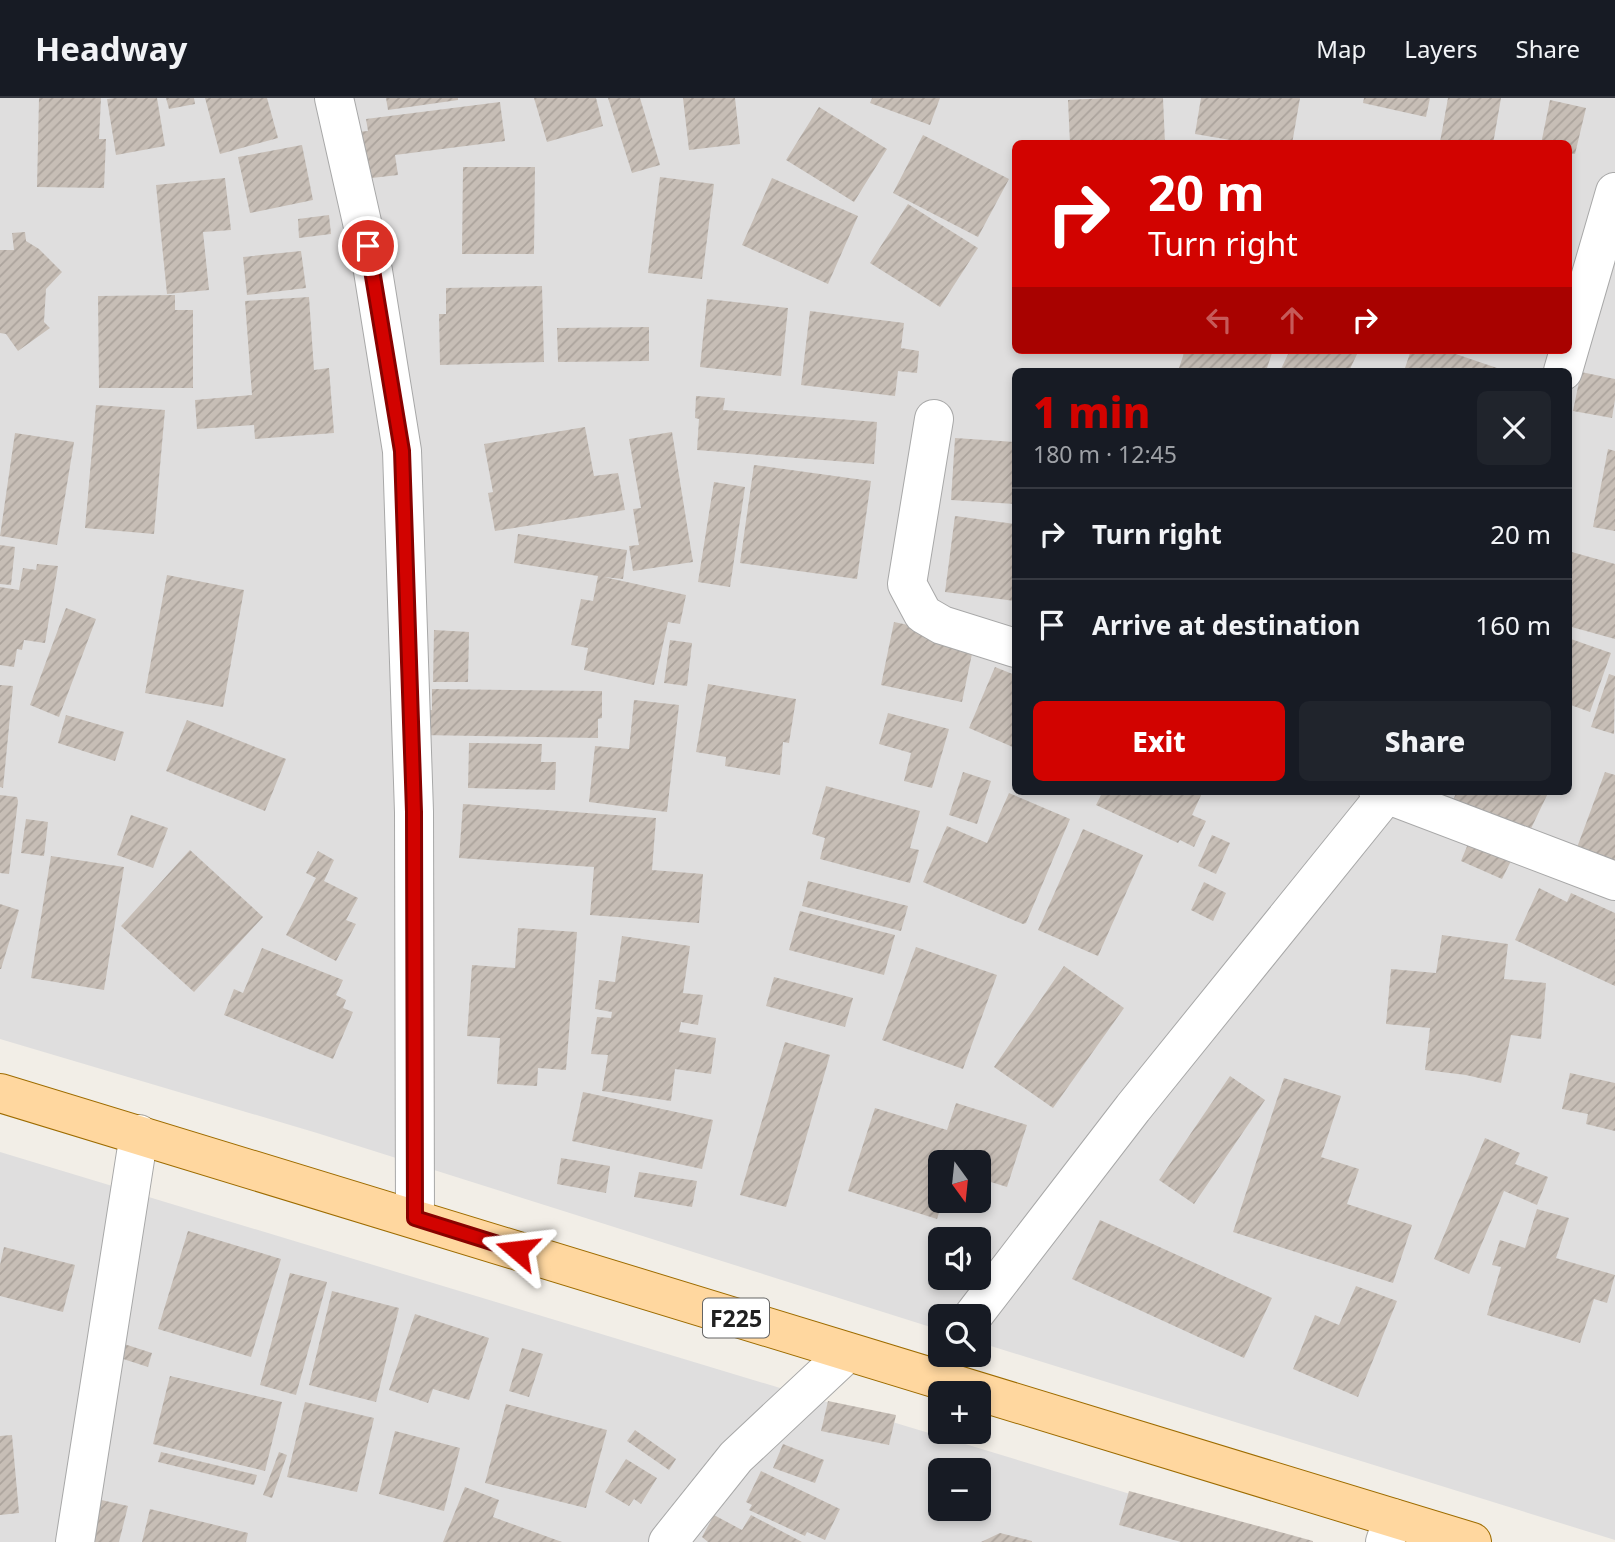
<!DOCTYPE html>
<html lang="en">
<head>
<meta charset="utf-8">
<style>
	:root { --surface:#171b24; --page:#20242c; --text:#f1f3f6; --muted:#9ea1a6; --line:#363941; --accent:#d20300 }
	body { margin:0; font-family:"Noto Sans",sans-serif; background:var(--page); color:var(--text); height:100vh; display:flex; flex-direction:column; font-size:26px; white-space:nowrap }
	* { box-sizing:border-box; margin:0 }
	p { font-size:23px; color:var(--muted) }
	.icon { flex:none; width:38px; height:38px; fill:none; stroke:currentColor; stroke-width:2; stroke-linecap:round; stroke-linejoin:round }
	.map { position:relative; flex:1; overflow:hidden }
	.side { position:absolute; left:1012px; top:270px; width:560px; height:427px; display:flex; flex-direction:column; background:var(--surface); border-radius:10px; box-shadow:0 4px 10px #0003 }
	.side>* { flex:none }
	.top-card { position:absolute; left:1012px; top:42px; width:560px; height:214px; border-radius:10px; box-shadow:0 4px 10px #0003; background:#d20300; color:#fff; overflow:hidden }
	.needle { width:46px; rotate:165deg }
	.fabs { position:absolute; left:928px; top:1052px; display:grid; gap:14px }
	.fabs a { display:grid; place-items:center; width:63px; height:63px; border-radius:10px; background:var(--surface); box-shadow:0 4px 10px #0003; font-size:35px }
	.pin { position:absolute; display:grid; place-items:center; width:60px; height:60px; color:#fff; margin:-30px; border:4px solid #fff; border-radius:50%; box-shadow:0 2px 7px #0007 }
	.me { position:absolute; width:77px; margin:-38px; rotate:287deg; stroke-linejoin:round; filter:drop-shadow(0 0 5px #0008) }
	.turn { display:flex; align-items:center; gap:24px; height:147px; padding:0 21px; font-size:32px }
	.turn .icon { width:91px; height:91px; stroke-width:2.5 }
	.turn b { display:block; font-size:49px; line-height:60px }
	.lanes { display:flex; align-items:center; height:66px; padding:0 21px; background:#0003; justify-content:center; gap:35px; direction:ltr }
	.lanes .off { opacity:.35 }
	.round { display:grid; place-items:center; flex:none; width:74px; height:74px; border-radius:10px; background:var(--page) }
	.head { display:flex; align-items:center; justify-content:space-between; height:119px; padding:0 21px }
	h1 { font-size:42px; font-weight:800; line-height:52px; color:var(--accent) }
	.cta { display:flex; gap:14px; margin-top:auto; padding:14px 21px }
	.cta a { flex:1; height:80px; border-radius:10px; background:var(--accent); color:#fff; font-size:28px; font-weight:800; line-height:80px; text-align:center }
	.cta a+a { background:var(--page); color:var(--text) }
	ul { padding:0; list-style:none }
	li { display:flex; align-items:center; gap:21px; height:91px; padding:0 21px; border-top:2px solid var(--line) }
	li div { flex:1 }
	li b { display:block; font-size:26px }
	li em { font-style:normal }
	header { display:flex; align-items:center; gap:42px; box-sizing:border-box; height:98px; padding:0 35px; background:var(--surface); border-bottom:2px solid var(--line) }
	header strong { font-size:33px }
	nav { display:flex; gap:38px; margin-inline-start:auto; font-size:24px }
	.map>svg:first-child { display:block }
</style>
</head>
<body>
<header>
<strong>Headway</strong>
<nav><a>Map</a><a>Layers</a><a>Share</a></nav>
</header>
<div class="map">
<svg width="1615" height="1444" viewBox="0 0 1615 1444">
	<defs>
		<pattern id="building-hatch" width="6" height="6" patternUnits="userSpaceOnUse" patternTransform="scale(1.75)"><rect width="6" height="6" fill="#c7beb6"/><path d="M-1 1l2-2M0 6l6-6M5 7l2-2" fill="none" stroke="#aba39c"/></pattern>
	</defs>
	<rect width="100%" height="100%" fill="#f2eee7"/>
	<!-- residential -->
	<g fill="#dfdede" fill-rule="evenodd">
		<path d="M0,0H1615V1442L978,1244V1218H940V1232L317,1035L0,941ZM1015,46H1568V252H1015ZM1015,273H1568V693H1015ZM940,1064H978V1102H940ZM940,1141H978V1180H940Z"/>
		<path d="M0,1054L1289,1444H0ZM940,1372H978V1410H940Z"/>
	</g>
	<!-- building -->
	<g fill="url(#building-hatch)">
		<polygon points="39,0 101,0 99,41 106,41 104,90 37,89"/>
		<polygon points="114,0 157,0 165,48 116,57 107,1"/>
		<polygon points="166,0 194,0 195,6 169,11"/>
		<polygon points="205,0 267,0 278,40 220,56"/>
		<polygon points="386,0 458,0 458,2 388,12"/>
		<polygon points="534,0 596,0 603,28 547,44"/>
		<polygon points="608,0 640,0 660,67 632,75"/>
		<polygon points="683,0 735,0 740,46 689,52"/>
		<polygon points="872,0 940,0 930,27 870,5"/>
		<polygon points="1106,0 1163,0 1165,46 1070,46 1068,2"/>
		<polygon points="1201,0 1300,0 1292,46 1254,46 1195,36"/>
		<polygon points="1364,0 1430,0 1426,19 1363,5"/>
		<polygon points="1448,0 1501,0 1493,46 1440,44"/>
		<polygon points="1550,2 1586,10 1575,56 1568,55 1568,46 1541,46"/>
		<polygon points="500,4 505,43 395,57 398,77 363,81 357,34 368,33 366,21"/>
		<polygon points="819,9 887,51 854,104 786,62"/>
		<polygon points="923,37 1009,81 978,139 893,95"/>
		<polygon points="302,47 313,102 250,115 238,59"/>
		<polygon points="463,69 535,69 534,156 462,156"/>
		<polygon points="660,79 714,86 702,181 648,175"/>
		<polygon points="225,80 231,132 203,134 209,192 167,196 156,87"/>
		<polygon points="772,80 858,118 828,186 742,147"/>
		<polygon points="908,106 978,150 940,209 870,165"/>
		<polygon points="329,117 331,136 299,140 298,121"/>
		<polygon points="25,134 26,143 39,151 62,174 46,191 44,224 50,230 18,253 6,236 0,235 0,152 14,152 12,135"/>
		<polygon points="301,153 306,190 247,197 243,159"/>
		<polygon points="542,188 544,264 440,267 439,216 446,216 446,190"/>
		<polygon points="175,197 175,212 193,212 193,290 99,290 98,198"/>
		<polygon points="309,199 314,272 329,270 334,335 255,341 254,327 197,331 195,302 252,297 245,203"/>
		<polygon points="707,201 788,210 781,278 700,269"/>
		<polygon points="810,213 904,225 901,250 919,253 917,275 898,273 895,298 801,287"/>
		<polygon points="649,229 649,263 558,264 557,230"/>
		<polygon points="1185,252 1273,252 1266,273 1178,273"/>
		<polygon points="1290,252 1359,252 1349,273 1280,273"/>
		<polygon points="1411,252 1444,252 1500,271 1499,273 1404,273"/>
		<polygon points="1581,274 1615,281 1615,302 1612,320 1573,313"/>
		<polygon points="696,298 725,300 723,312 877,324 874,366 697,352 699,321 695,320"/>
		<polygon points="96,307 165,312 154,436 85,430"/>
		<polygon points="585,329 594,378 618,375 625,412 495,433 488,395 493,394 484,346"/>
		<polygon points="672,334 693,464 633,473 629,448 639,447 633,411 641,410 629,341"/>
		<polygon points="15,335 74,344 57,447 0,438"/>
		<polygon points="955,340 1015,344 1015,406 951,402"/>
		<polygon points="1608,351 1615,353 1615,433 1593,429"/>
		<polygon points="754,367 871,383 857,481 740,465"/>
		<polygon points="714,384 745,389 730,489 698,484"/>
		<polygon points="955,418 1015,426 1015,503 945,494"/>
		<polygon points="518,436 627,452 623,481 604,479 686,497 680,526 668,524 654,587 584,572 588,550 571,547 581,501 593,503 598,478 514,465"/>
		<polygon points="0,447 15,449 11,487 0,486"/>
		<polygon points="1568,453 1615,466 1615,541 1568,528"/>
		<polygon points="37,466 58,468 45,545 24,542 22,552 17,551 14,569 0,567 0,489 19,492 23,470 36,472"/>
		<polygon points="167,477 244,492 223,609 145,595"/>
		<polygon points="66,510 96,521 59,619 30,607"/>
		<polygon points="894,524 975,541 962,604 881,587"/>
		<polygon points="434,532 469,534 468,584 433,584"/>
		<polygon points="1568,540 1611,555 1590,614 1568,606"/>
		<polygon points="670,542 692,545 687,588 664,585"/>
		<polygon points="995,569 1015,577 1015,650 969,630"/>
		<polygon points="1609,576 1615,578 1614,636 1591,629"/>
		<polygon points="708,586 796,601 789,645 783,644 780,677 725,668 726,659 696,654"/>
		<polygon points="0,587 13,588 3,690 0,689"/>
		<polygon points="432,591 602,593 602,620 598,621 598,640 419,637 419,612 432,612"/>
		<polygon points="634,602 679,607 667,714 589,704 595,648 629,651"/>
		<polygon points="888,615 949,631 932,690 904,683 911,655 879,646"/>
		<polygon points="66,617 124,634 115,663 58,645"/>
		<polygon points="187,622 286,661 265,713 166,673"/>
		<polygon points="469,645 542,646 541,664 556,664 555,692 468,690"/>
		<polygon points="963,674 991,683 977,726 949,717"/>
		<polygon points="1605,674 1615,677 1615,769 1575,755"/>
		<polygon points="826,688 920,713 910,750 919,752 910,785 820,761 825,740 812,736"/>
		<polygon points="1103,693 1203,693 1192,717 1206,723 1194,749 1180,742 1178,745 1096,707"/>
		<polygon points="1457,693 1549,693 1525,743 1450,709"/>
		<polygon points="1009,695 1070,721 1026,825 1023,826 923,784 947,728 987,745"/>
		<polygon points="0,697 17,699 18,703 9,776 0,775"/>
		<polygon points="463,706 656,720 652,772 703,776 699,825 590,817 594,769 459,760"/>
		<polygon points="131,717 168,730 153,770 117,757"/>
		<polygon points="26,721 48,724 44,758 21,755"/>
		<polygon points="1083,731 1143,757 1098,858 1038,832"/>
		<polygon points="1212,737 1230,745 1216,776 1198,768"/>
		<polygon points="1470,741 1513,759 1502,781 1461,763"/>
		<polygon points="190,752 263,819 194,894 121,828"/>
		<polygon points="318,753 334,762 324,783 358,800 346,822 356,826 336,863 286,837 316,780 306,775"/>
		<polygon points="51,758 124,769 104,892 31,880"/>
		<polygon points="808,783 908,808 901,833 802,808"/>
		<polygon points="1204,784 1226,795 1213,823 1191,812"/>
		<polygon points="1539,790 1567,804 1571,795 1615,815 1615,888 1515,842"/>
		<polygon points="0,806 19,812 1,871 0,871"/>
		<polygon points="800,813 895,837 884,877 789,852"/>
		<polygon points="518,830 577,834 566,972 538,970 537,988 497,986 500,940 467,938 472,867 515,870"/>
		<polygon points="1442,837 1508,846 1504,881 1546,885 1541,941 1511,937 1501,985 1466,977 1425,972 1430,930 1386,926 1391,871 1436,875"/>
		<polygon points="622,838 690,848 683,895 703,897 698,927 681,924 679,934 716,940 711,976 675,971 671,1003 602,993 608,957 591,956 597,919 611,920 612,914 595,911 599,882 615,884"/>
		<polygon points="916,849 997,877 963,971 882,942"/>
		<polygon points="262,850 343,882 336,897 346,902 343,910 353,914 333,961 224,917 234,891 243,895"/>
		<polygon points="1064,868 1124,910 1053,1010 994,969"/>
		<polygon points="774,879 853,900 845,929 766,908"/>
		<polygon points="785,944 830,957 786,1109 740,1097"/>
		<polygon points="1570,975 1615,985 1615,1033 1586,1026 1588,1016 1562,1011"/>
		<polygon points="1230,978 1265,1002 1194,1106 1159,1082"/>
		<polygon points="1284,980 1341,998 1321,1059 1359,1071 1347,1106 1412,1127 1393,1185 1233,1134"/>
		<polygon points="583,994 713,1022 702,1071 572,1043"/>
		<polygon points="956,1005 1027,1027 1007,1089 978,1080 978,1064 940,1064 940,1102 943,1102 937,1121 848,1093 875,1010 947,1032"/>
		<polygon points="1485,1040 1520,1055 1515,1066 1548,1079 1537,1107 1504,1093 1469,1176 1434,1161"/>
		<polygon points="561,1060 610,1068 606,1095 557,1086"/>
		<polygon points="639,1074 697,1083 692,1109 634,1099"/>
		<polygon points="1537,1111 1569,1120 1556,1160 1615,1177 1607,1205 1594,1201 1580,1245 1487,1217 1501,1169 1492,1167 1500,1142 1525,1150"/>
		<polygon points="1100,1122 1272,1200 1244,1260 1072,1181"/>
		<polygon points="188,1133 281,1161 251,1259 158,1231"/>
		<polygon points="4,1149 75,1167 63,1214 0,1198 0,1167"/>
		<polygon points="290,1175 327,1184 296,1297 260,1287"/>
		<polygon points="1356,1188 1397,1203 1358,1299 1293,1271 1315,1217 1339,1227"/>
		<polygon points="332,1193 399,1210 376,1304 309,1287"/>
		<polygon points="415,1216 489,1240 469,1302 433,1291 428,1305 389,1292"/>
		<polygon points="121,1245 152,1255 148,1269 117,1259"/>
		<polygon points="522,1250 543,1256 529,1299 509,1293"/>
		<polygon points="170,1278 282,1304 265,1373 153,1346"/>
		<polygon points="828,1303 896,1317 889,1347 821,1333"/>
		<polygon points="305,1304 374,1320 357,1394 287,1379"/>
		<polygon points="506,1306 607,1332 586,1410 485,1385"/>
		<polygon points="635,1332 676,1361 669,1372 627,1343"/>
		<polygon points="395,1333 460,1350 444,1413 379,1396"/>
		<polygon points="12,1337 19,1415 0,1417 0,1338"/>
		<polygon points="783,1346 824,1362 815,1385 773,1370"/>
		<polygon points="161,1354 257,1377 254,1387 158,1364"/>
		<polygon points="279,1354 287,1357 272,1400 263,1397"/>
		<polygon points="626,1361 657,1380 641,1406 634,1401 629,1408 605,1394"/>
		<polygon points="761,1373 840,1411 825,1442 807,1434 805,1438 749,1412 752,1407 746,1404"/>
		<polygon points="465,1389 499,1402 493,1419 562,1444 443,1444"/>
		<polygon points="1129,1393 1313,1443 1313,1444 1181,1444 1119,1427"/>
		<polygon points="97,1401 128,1408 119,1444 86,1444"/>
		<polygon points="150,1411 248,1435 246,1444 142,1444"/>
		<polygon points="714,1417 742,1432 751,1417 802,1444 708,1444 702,1439"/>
		<polygon points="1000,1435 1032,1443 1032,1444 981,1444"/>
	</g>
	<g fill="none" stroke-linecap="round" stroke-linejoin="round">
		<defs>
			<g id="minor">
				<polyline points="334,0 373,173 402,353 414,714 415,1120"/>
				<polyline points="1563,273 1615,94"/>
				<polyline points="934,321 907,486 923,516 942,527 1015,550"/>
				<polyline points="1378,693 1615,783"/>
				<polyline points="973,1218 1133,1010 1389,693"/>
				<polyline points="75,1444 139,1036"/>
				<polyline points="668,1444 736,1359 847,1255"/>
				<polyline points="1385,1444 1393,1420"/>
			</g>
			<polyline id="major" points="0,995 1472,1444"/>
		</defs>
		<!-- minor casing -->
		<use href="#minor" stroke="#a8a8a8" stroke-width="40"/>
		<!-- major casing -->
		<use href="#major" stroke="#9e6c00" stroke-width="40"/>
		<!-- minor -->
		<use href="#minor" stroke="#fff" stroke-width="38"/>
		<!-- major -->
		<use href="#major" stroke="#ffd79f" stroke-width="38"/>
	</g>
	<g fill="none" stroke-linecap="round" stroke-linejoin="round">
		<defs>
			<polyline id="route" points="368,148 402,353 414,714 415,1120 517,1152"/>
		</defs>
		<!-- route casing -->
		<use href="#route" stroke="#880200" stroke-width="18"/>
		<!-- route -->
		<use href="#route" stroke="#d20300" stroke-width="12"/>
	</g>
	<g text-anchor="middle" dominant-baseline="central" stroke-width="5" stroke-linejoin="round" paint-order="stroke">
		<!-- shield labels -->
		<rect fill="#fff" stroke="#646464" stroke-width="2" x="703" y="1200.5" width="66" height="39" rx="5"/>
		<g font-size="23" font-weight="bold" fill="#212121">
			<text x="736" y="1220">F225</text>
		</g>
	</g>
</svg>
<div class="fabs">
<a><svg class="needle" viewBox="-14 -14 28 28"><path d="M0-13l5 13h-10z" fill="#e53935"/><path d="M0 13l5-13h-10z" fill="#9ea1a6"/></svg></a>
<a><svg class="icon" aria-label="sound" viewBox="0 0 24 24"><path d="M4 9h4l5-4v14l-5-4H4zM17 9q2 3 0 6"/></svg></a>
<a><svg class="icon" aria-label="search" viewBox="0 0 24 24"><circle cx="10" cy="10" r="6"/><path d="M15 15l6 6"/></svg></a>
<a>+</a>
<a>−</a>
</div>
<div class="pin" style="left:368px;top:148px;background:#d93025"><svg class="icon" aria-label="arrive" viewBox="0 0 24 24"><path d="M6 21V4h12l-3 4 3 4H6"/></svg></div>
<svg class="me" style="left:517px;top:1152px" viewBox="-20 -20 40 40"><path d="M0-17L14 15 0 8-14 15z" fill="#d20300" stroke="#fff" stroke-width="4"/></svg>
<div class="top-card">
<div class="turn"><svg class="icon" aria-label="right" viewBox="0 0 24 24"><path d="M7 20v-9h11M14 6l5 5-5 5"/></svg><div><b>20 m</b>Turn right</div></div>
<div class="lanes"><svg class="icon off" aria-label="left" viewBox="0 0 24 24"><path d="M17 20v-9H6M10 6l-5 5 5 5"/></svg><svg class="icon off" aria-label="ahead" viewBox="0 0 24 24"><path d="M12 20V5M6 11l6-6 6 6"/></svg><svg class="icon" aria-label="right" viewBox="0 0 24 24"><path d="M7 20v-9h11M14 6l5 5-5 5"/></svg></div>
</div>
<section class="side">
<div class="head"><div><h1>1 min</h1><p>180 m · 12:45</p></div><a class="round"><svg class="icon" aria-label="close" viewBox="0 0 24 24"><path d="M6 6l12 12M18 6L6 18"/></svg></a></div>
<ul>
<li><svg class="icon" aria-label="right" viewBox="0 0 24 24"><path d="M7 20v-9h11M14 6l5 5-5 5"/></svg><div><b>Turn right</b></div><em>20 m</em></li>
<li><svg class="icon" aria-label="arrive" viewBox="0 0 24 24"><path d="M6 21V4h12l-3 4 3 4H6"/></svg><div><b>Arrive at destination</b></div><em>160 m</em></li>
</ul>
<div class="cta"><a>Exit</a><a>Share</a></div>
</section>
</div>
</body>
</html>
